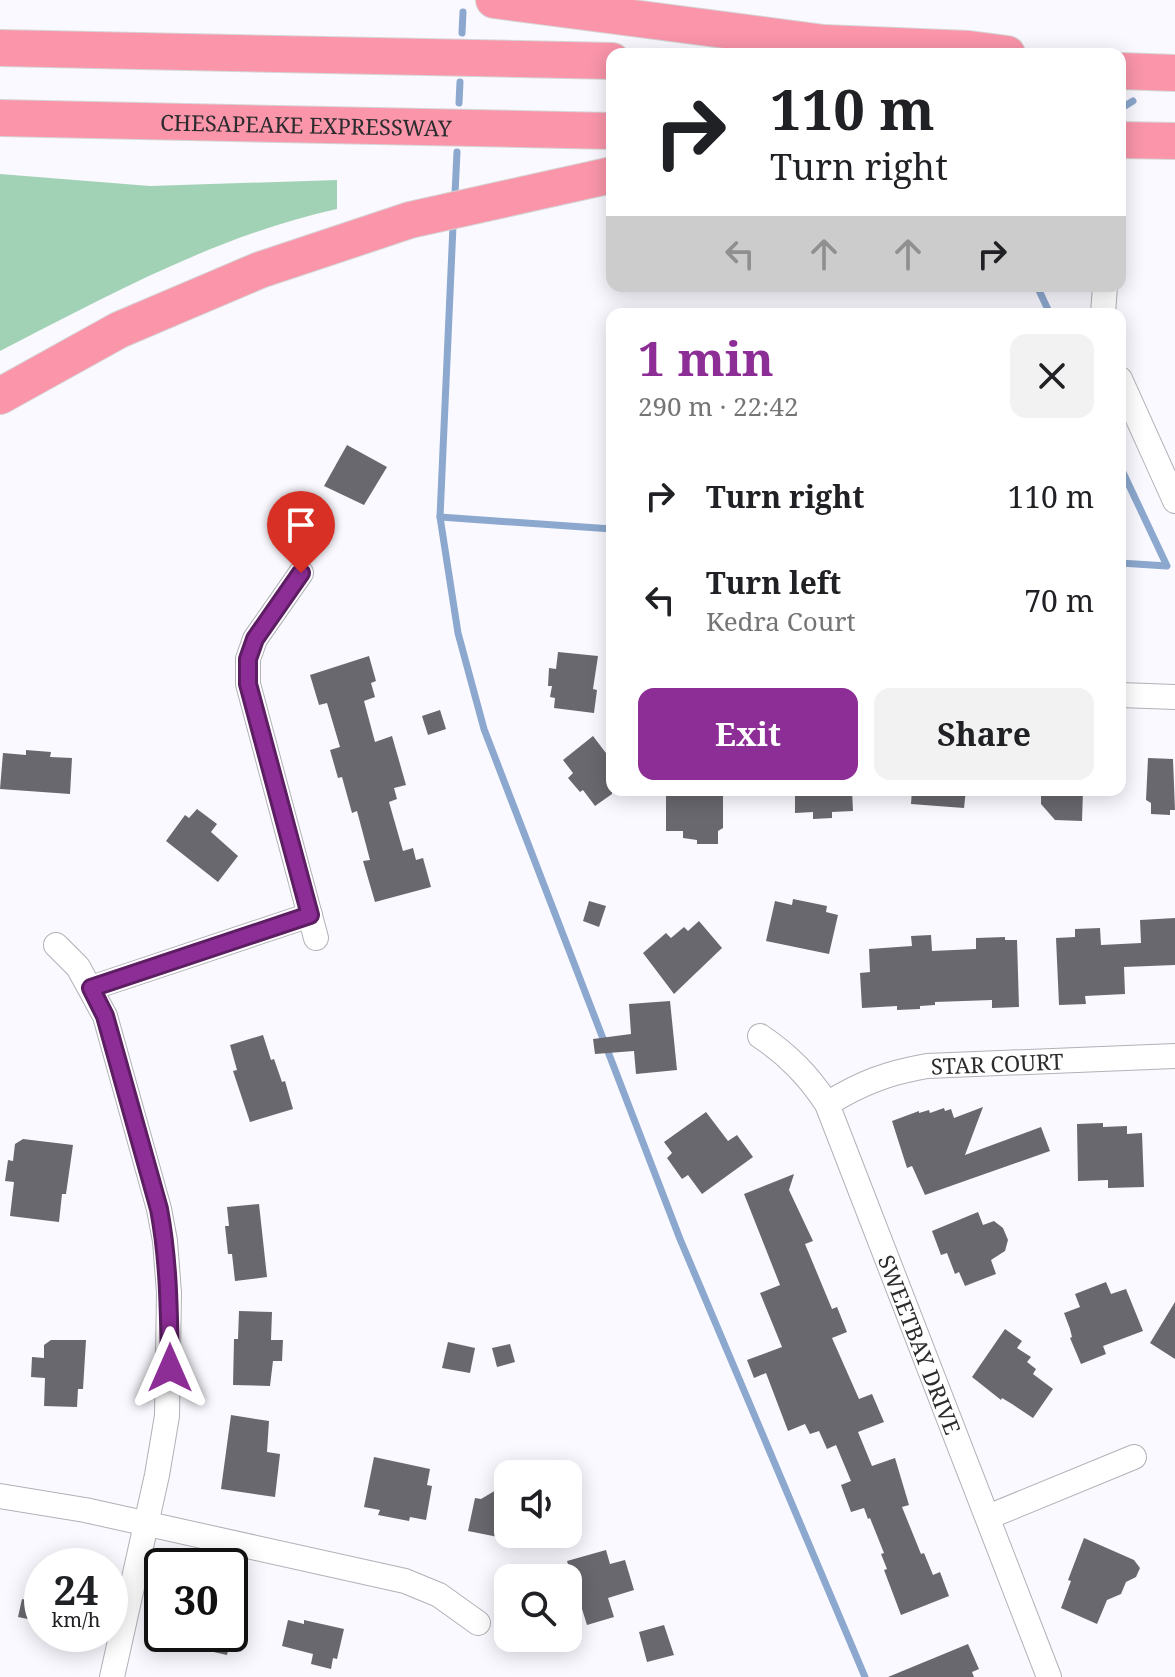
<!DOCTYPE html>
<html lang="en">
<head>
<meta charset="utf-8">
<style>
	:root { --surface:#fff; --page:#f2f2f2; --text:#202124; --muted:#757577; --accent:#8d2d96 }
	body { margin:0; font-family:"Noto Serif",serif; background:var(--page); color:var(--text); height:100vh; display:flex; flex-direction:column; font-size:30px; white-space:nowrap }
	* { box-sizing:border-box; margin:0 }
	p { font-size:26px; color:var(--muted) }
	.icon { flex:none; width:44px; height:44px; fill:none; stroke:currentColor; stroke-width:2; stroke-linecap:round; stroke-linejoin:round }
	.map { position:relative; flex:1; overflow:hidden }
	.sheet { position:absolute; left:606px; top:308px; width:520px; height:488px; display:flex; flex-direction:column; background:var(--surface); border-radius:16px; box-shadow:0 4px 20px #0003 }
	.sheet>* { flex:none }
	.guide { position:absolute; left:606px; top:48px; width:520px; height:244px; border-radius:16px; box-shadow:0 4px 20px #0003; background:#fff; color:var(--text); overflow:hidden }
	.buttons { position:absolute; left:494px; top:1460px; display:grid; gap:16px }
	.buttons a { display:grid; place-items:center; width:88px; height:88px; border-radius:16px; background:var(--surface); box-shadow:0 4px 20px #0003; font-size:40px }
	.speed { position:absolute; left:24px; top:1548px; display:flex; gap:16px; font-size:40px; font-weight:700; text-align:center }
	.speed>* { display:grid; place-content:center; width:104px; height:104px; border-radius:50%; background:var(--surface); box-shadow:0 4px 20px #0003; line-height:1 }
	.speed small { font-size:20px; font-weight:400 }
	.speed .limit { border:4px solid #111; border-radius:12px; background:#fff; color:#111 }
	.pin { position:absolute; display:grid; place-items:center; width:68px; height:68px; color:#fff; margin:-82px -34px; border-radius:50% 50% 50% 0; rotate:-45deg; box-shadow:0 0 8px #0007 }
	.pin .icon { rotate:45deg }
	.me { position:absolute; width:88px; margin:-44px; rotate:0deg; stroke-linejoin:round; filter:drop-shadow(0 0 6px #0008) }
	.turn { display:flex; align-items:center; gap:28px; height:168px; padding:0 32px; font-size:36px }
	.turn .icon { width:104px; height:104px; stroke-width:2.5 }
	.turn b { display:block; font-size:56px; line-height:68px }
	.lanes { display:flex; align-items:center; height:76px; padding:0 32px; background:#0003; justify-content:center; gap:40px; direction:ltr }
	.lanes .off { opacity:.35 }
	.round { display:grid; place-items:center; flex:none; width:84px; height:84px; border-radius:16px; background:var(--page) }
	.head { display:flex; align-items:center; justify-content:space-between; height:136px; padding:0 32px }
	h1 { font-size:48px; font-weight:700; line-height:60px; color:var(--accent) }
	.action { display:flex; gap:16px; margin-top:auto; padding:16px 32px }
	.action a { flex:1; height:92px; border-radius:16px; background:var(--accent); color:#fff; font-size:32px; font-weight:700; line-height:92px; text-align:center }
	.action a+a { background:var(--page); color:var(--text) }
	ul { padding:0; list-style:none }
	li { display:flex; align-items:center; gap:24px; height:104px; padding:0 32px }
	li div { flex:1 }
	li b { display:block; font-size:30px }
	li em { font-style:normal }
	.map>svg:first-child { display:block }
</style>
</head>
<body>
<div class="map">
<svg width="1175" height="1677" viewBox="0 0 1175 1677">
	<rect width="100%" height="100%" fill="#faf9ff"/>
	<!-- forest -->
	<path fill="#a2d2b6" d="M0,174L150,186L337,180V209C216,236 109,295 0,351Z"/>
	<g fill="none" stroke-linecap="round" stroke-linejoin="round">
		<!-- stream -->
		<g stroke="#8ca8ce" stroke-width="7">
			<polyline points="462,33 463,12"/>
			<polyline points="459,103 460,82"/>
			<polyline points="1120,109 1133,101"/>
			<polyline points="455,194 457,152"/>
			<polyline points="453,226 440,517 458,633 484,729 680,1239 865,1677"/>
			<polyline points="1037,286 1050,314"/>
			<polyline points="1120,466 1167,566 1120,563"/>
			<polyline points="440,517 612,529"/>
		</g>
	</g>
	<!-- building -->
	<g fill="#69686e">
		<polygon points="347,445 387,467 364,505 324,486"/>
		<polygon points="558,652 598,656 593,689 597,690 594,713 554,708 555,698 550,697 552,686 548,686 549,668 556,669"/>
		<polygon points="369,656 376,681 371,683 375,697 364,701 375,742 392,736 406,785 394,788 397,799 389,802 403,851 413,848 416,860 423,858 431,887 375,902 363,861 370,860 357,811 352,813 342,777 338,778 330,750 340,747 327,703 319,705 310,675"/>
		<polygon points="440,710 446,729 428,735 422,716"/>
		<polygon points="593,736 612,761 612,794 595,806 583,790 580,792 568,778 573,773 563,760"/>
		<polygon points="26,750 51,752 50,757 72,758 70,794 0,789 3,753 26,755"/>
		<polygon points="1148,758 1173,759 1175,810 1170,810 1170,815 1151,814 1151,803 1146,800"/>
		<polygon points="666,790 723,790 723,828 718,831 718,844 697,844 697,840 683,838 683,831 666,831"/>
		<polygon points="795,790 852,790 853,811 832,812 832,818 813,819 813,812 795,813"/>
		<polygon points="912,790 966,790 964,808 911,804"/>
		<polygon points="1041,790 1083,790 1082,821 1055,820 1041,804"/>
		<polygon points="197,809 217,824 211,832 238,856 218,882 166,841 185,815 189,818"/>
		<polygon points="793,899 827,906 826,912 838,915 829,954 766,941 775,901 792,905"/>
		<polygon points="589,901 606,906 599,927 583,921"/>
		<polygon points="1175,918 1175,965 1124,967 1125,994 1085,996 1086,1004 1059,1005 1056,938 1075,937 1075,929 1100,928 1101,945 1141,943 1140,920"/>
		<polygon points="699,921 722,948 674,994 643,953 666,933 671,938 684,927 688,931"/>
		<polygon points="931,935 932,951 976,949 976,938 1005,937 1005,940 1017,940 1019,1007 992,1008 992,1000 935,1002 935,1005 920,1006 920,1009 897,1010 897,1006 862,1008 860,973 870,972 869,949 912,946 911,936"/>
		<polygon points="670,1001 677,1070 636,1074 634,1051 595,1054 593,1039 631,1034 629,1004"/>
		<polygon points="263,1035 271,1060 274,1059 282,1082 285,1081 293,1109 250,1122 233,1071 237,1070 230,1045"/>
		<polygon points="983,1107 965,1155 1041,1127 1050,1151 925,1195 912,1166 907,1168 892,1121 919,1111 919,1113 929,1110 930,1113 944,1108 945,1111 951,1109 954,1118"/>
		<polygon points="706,1112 728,1141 737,1135 753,1157 702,1194 688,1175 682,1179 667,1158 672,1153 664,1142"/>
		<polygon points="1103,1123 1103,1127 1127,1126 1127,1134 1142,1133 1144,1187 1108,1188 1108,1180 1078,1181 1077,1124"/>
		<polygon points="23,1139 73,1145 66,1194 62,1194 59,1222 10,1216 14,1182 5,1181 8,1160 13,1161 15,1144"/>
		<polygon points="794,1174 789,1190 813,1241 805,1244 832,1309 837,1307 847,1332 832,1338 859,1399 872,1394 884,1422 858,1432 872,1466 895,1458 909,1505 902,1507 921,1554 924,1553 933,1575 940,1572 949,1596 901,1615 884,1570 887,1569 881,1554 884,1553 870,1518 868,1519 864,1508 851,1512 841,1485 851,1481 836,1445 827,1449 819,1431 810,1434 805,1424 788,1431 766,1373 754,1378 747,1360 782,1347 760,1293 780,1285 744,1194"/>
		<polygon points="259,1204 267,1277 235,1281 232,1254 228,1254 225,1226 229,1226 227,1207"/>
		<polygon points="978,1212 983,1225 994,1221 1003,1228 1008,1240 1005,1251 991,1260 996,1274 965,1286 959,1272 955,1274 947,1253 941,1255 932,1231"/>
		<polygon points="1106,1282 1111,1294 1126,1289 1143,1331 1103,1346 1106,1354 1081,1364 1070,1338 1072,1337 1070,1329 1064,1313 1080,1307 1075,1294"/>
		<polygon points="1175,1302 1175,1359 1150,1343"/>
		<polygon points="239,1311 272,1312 271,1340 283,1340 282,1361 273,1361 270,1386 233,1385 234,1339 238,1339"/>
		<polygon points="1005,1329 1022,1341 1017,1348 1031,1357 1027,1362 1036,1369 1033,1374 1053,1389 1033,1418 1012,1404 1002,1398 1001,1400 972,1377"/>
		<polygon points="51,1340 86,1340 83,1389 78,1389 77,1407 44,1406 45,1378 31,1377 32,1357 44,1358 44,1345"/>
		<polygon points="448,1342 475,1348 470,1373 442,1368"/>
		<polygon points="510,1344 515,1362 497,1367 492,1348"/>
		<polygon points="231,1415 269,1421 267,1452 280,1454 275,1497 221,1489"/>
		<polygon points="374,1457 430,1469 427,1485 432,1486 426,1520 410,1517 409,1521 378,1515 380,1510 364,1507"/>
		<polygon points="508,1483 508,1539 468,1531 475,1498 481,1499"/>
		<polygon points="1084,1538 1134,1560 1140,1568 1136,1577 1126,1582 1121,1594 1107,1600 1097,1624 1061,1608 1071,1581 1068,1580"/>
		<polygon points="606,1550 610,1564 625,1560 634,1590 608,1598 614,1617 587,1625 567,1561"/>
		<polygon points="22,1599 42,1603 42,1622 18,1617"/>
		<polygon points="288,1620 304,1624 304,1620 344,1629 337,1659 333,1658 331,1669 311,1664 313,1654 282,1646"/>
		<polygon points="664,1625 674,1655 647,1662 639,1632"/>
		<polygon points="169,1634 232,1634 227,1655 168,1642"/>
		<polygon points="968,1644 979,1669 972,1672 974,1677 888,1677"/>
	</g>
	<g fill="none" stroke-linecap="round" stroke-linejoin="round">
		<defs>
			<g id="minor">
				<polyline points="1103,314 1105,286"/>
				<polyline points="1120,379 1175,501"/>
				<polyline points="301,573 255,639 248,659 248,684 316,938"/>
				<polyline points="1120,695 1175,697"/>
				<polyline points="56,945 78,967 105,1016 159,1209 165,1241 169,1293 167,1416 157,1475 112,1677"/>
				<polyline points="91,988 310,915"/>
				<path id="s1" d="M760,1036C788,1055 808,1075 827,1104L1049,1677"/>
				<path id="s2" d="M827,1104C861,1083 887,1073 927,1066L1175,1056"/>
				<polyline points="0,1496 85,1510 405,1581 439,1595 478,1623"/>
				<polyline points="988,1517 1134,1457"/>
			</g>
			<g id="highway">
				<polyline points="494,0 824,43 969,49 1007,54"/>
				<polyline points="0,48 612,61"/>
				<polyline points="1120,71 1175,73"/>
				<path id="s3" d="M0,118L612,131"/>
				<polyline points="1120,140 1175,141"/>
				<polyline points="0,396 119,330 260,270 410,220 612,175"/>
			</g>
		</defs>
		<!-- minor casing -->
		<use href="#minor" stroke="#b1b1b7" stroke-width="26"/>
		<!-- highway casing -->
		<use href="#highway" stroke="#d5d5d5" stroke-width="38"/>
		<!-- minor -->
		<use href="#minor" stroke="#fff" stroke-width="24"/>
		<!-- highway -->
		<use href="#highway" stroke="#fa95aa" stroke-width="36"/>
	</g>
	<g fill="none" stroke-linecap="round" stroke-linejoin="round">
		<defs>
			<path id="route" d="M170,1368C169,1314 169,1262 159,1209L105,1016L91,988L310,915L248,684V659L255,639L301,573"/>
		</defs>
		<!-- route casing -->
		<use href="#route" stroke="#5c1d62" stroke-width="20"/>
		<!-- route -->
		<use href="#route" stroke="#8d2d96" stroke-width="14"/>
	</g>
	<g text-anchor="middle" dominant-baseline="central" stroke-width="8" stroke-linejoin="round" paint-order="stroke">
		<!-- street labels -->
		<g font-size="22" fill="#2c2c2f" stroke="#fff">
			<text stroke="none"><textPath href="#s3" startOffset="306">CHESAPEAKE EXPRESSWAY</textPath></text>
			<text stroke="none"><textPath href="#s2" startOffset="178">STAR COURT</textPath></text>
			<text stroke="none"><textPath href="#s1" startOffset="354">SWEETBAY DRIVE</textPath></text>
		</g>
	</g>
</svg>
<div class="buttons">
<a><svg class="icon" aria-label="sound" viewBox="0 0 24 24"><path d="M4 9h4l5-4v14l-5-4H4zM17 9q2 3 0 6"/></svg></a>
<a><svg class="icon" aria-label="search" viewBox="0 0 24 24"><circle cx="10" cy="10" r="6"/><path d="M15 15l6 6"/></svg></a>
</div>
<div class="speed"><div>24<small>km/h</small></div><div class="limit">30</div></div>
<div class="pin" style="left:301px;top:573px;background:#d93025"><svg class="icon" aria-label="arrive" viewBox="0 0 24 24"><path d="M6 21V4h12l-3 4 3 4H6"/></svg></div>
<svg class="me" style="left:170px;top:1368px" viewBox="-20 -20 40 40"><path d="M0-17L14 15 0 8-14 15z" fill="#8d2d96" stroke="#fff" stroke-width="4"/></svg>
<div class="guide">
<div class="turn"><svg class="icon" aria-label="right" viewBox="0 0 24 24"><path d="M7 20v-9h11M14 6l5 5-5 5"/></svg><div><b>110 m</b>Turn right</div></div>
<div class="lanes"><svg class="icon off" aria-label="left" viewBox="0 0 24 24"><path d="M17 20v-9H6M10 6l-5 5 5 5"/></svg><svg class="icon off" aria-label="ahead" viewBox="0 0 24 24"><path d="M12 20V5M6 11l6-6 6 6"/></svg><svg class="icon off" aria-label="ahead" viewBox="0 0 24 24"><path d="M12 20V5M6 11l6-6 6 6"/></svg><svg class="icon" aria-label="right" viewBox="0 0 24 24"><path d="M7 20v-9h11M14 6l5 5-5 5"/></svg></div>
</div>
<section class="sheet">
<div class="head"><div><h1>1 min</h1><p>290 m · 22:42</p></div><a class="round"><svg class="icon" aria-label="close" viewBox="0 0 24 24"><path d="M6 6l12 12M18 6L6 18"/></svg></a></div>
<ul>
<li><svg class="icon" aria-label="right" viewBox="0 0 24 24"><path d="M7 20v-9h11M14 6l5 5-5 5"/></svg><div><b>Turn right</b></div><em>110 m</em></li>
<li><svg class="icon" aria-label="left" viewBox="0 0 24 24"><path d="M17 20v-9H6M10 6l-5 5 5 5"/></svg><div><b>Turn left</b><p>Kedra Court</p></div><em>70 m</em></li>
</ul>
<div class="action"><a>Exit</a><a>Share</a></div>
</section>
</div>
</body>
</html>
